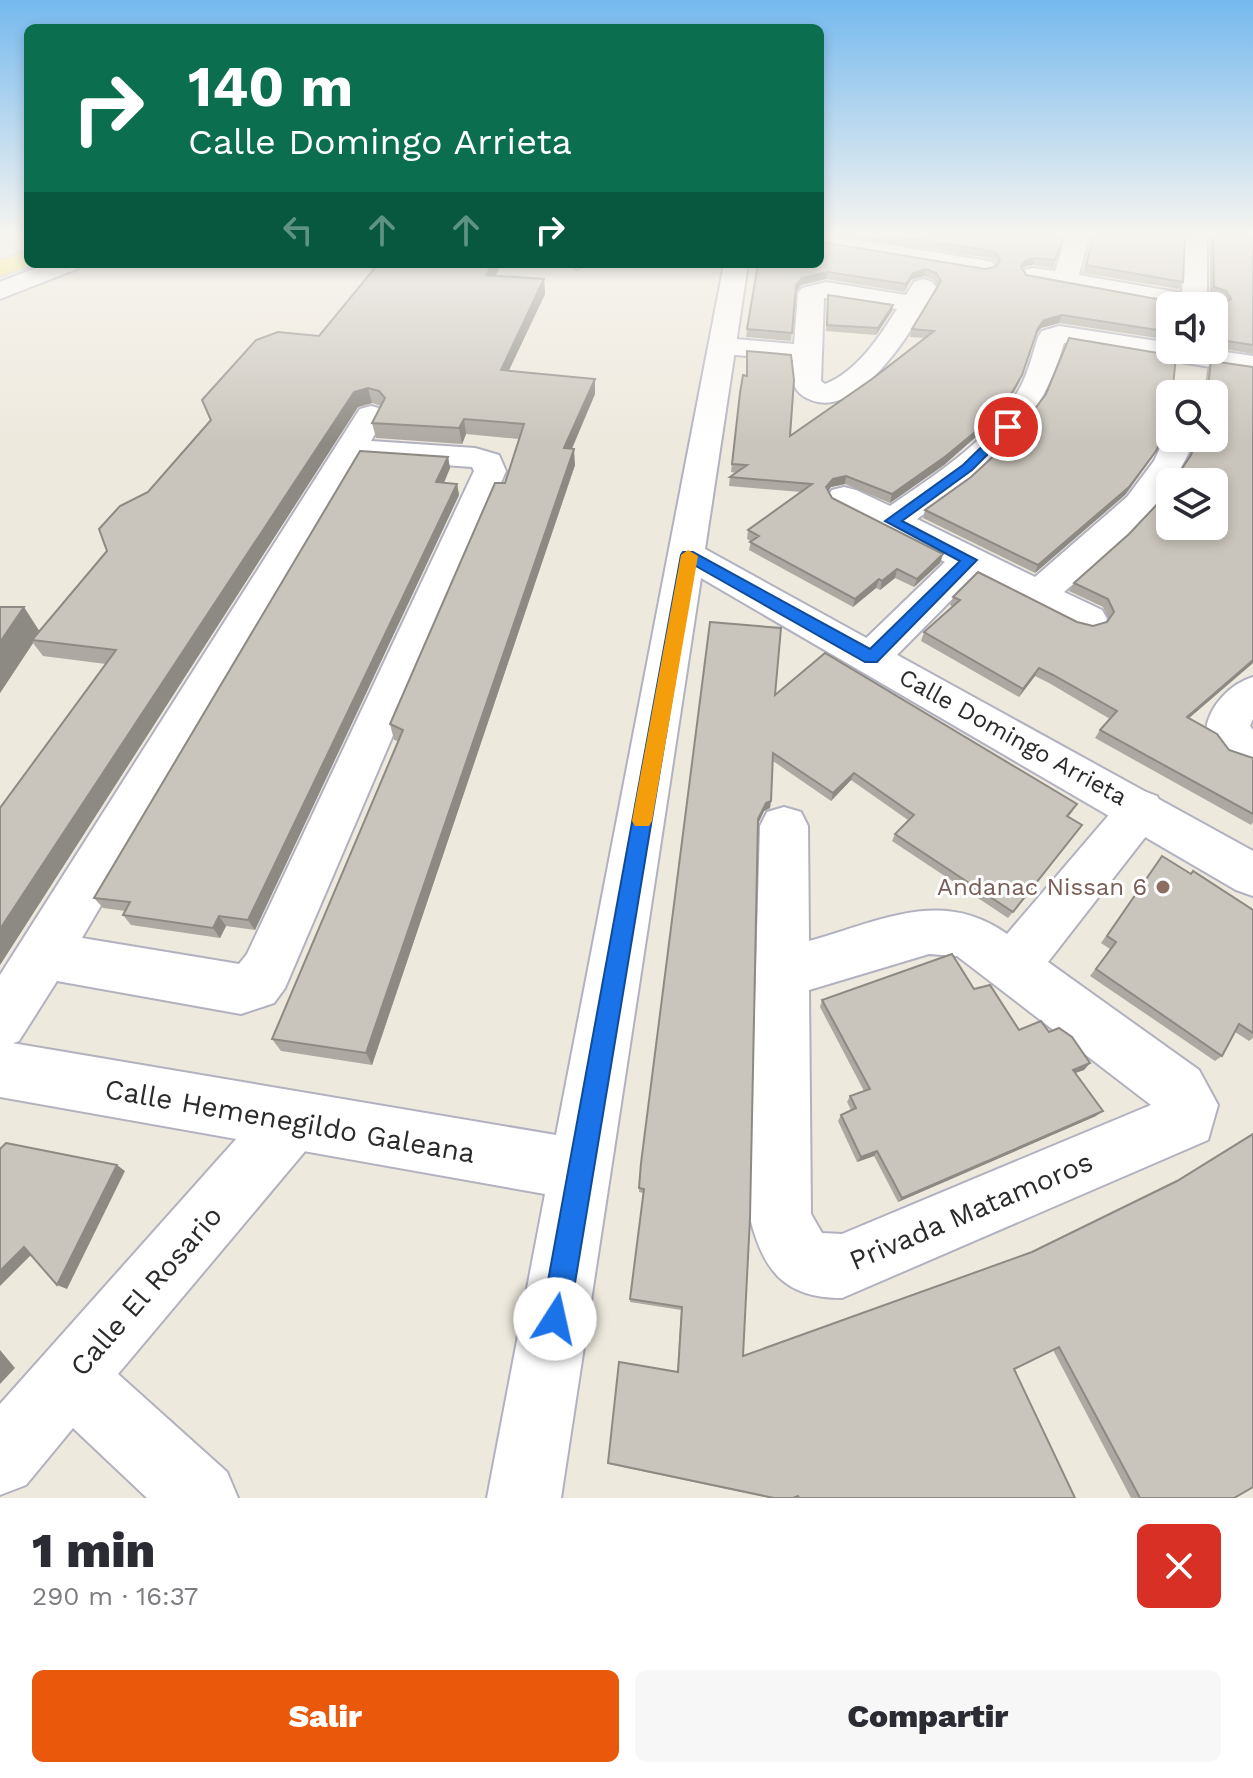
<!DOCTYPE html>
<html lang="es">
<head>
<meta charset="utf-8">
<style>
	:root { --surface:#fff; --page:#f7f7f7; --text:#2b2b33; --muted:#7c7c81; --accent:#ea580c }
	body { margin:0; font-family:"Work Sans",sans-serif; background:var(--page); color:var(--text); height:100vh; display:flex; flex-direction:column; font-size:30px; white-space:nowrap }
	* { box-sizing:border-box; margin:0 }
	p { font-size:26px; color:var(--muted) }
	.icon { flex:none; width:44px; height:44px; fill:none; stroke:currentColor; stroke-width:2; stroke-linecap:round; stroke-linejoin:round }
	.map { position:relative; height:1498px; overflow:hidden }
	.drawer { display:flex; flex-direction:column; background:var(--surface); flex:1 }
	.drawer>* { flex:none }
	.top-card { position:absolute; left:24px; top:24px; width:800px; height:244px; border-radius:12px; box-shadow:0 4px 12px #0003; background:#0b6e4f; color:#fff; overflow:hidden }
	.fabs { position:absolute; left:1156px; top:292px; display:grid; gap:16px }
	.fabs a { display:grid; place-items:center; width:72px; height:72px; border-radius:12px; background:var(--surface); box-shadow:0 4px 12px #0003; font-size:40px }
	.pin { position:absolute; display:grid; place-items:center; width:68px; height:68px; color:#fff; margin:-34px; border:4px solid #fff; border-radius:50%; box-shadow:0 2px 8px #0007 }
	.me { position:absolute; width:88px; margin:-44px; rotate:10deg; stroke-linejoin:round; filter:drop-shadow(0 0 6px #0008) }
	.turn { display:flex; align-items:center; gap:28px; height:168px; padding:0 32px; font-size:36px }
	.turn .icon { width:104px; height:104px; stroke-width:2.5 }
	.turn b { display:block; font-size:56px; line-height:68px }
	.lanes { display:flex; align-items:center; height:76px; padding:0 32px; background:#0003; justify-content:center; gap:40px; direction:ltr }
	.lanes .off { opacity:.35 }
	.round { display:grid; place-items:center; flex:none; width:84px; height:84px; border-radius:12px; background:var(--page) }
	.overview { display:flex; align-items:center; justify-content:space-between; height:136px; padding:0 32px }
	h1 { font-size:48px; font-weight:800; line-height:60px }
	.action { display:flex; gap:16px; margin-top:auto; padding:16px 32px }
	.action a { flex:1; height:92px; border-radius:12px; background:var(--accent); color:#fff; font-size:32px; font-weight:800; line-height:92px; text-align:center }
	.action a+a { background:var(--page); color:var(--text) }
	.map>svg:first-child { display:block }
</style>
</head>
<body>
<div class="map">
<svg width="1253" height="1498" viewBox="0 0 1253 1498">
	<rect width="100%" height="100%" fill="#eee9dd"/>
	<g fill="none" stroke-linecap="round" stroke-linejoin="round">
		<defs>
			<polygon id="lane" points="584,264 577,269 570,265 570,264"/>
			<g id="street">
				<polygon points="820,234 983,260 992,262 995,267 992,272 983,274 820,246"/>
				<polygon points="1067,234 1090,234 1079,275 1182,293 1184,234 1207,234 1207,297 1220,300 1224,306 1214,313 1214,306 1170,307 1024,280 1021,275 1024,270 1033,268 1055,271"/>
				<path d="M923,279L932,282L936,287C918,321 862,420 811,400C791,392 792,380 793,360L724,354L714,352L710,346L714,340L724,338L794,344L798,293L802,288L826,282L906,295L914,282ZM824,298L897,309C880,336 857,372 825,384L821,381Z"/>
				<path d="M1059,326L1170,343V350H1212L1253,356V374L1064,343C1039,430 987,469 917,519L1035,577L1127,497L1154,461L1168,431L1170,438H1195C1170,503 1118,546 1064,592L1102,610L1107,619L1102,628L1088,632L1074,628L974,577L885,667L871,671L857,667L851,657L857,647L945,562L832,504L827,497L832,490L844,487L856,490L890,506C938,473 994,438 1022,384C1029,369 1033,353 1038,337L1042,331Z"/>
				<path d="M371,406L382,409L386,415L371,441L475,448L499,455L506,471L285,988L274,1003L241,1014L57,981L19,1041L0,1048V975L356,415L360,409ZM361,459L472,467L474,471L247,954L239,964L82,938Z"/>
				<path d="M1253,677V719L1250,726L1253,730V766L1224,755L1206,730C1209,706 1230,684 1253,677Z"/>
				<path d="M1141,790L1157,796L1164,809L1157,822L1048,962L1199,1070L1218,1105L1208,1140L842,1298C782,1298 762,1268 749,1214L760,826L767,812L784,807L801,812L808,826L809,941C879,922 941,887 1007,934L1125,796ZM929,954L957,956L1151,1105L842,1234L822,1233L811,1214L809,990Z"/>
				<polygon points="291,1092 312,1101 321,1122 312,1143 118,1374 227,1472 238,1498 147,1498 73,1428 26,1485 0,1495 0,1404 270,1101"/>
			</g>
			<g id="secondary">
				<polygon points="46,264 80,264 77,269 0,299 0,282"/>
				<polygon points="724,264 748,264 705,549 1253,851 1253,896 1236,890 701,578 561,1498 487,1498 545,1194 0,1097 0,1041 556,1135"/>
			</g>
			<polygon id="primary" points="28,251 28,264 34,264 0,276 0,260"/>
		</defs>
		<!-- lane casing -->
		<use href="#lane" stroke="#b1b1c0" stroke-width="4"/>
		<!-- street casing -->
		<use href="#street" stroke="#b1b1c0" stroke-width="4"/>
		<!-- secondary casing -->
		<use href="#secondary" stroke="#b1b1c0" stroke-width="4"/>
		<!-- primary casing -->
		<use href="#primary" stroke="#ccc" stroke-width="4"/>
		<!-- lane -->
		<use href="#lane" fill="#fff" fill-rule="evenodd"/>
		<!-- street -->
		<use href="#street" fill="#fff" fill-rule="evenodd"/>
		<!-- secondary -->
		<use href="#secondary" fill="#fff" fill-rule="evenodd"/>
		<!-- primary -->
		<use href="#primary" fill="#f9e657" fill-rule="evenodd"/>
	</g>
	<!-- wall -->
	<g fill="#ada9a2">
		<polygon points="820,234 821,242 985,269 995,267 996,265 995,260 983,257 831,234 1065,234 1053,268 1032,265 1023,267 1022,269 1026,275 1173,302 1215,301 1217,308 1225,303 1222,298 1210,295 1210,234 1253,234 1253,354 1214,347 1214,306 1170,306 1170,340 1059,323 1041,328 1035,336 1019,383 1008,402 978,435 944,465 890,503 845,484 831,487 828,491 832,498 943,554 940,563 914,587 895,578 880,590 876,588 853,607 749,550 751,541 747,539 748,530 801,492 729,486 730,477 736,473 731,472 740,393 743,375 746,376 747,351 791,355 794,380 790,436 872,379 925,338 910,337 912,329 937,286 934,280 924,276 911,280 904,292 826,279 801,285 796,292 791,341 746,337 758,264 820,264"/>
		<polygon points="1092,234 1185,234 1183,282 1179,289 1083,273 1093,235"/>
		<polygon points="496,276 544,279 545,294 509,370 595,394 572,449 575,465 372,1065 281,1051 272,1039 398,741 394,740 390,724 505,483 519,439 466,434 462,444 376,438 372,423 381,406 372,403 358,407 0,965 0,808 106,664 43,656 33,643 0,693 0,607 40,631 107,551 148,492 210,421 202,400 319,336"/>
		<polygon points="828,295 893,305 892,311 876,335 826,331"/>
		<polygon points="1211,361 1253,367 1253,663 1189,718 1229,750 1253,758 1253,822 1251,825 1095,738 1100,730 1110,719 1049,683 1035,676 1019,697 921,641 924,632 953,607 950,605 953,597 1093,626 1107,622 1109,620 1103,607 1069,591 1074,583 1129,534 1164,497 1188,459 1196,438 1214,438 1170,394 1170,432 1167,428 1151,459 1125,495 1035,573 923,518 925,510 1173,386 1176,389 1205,388 1207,370"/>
		<polygon points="448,457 450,468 444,483 457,484 459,495 255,930 226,926 220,938 131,925 123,915 125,911 103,908 94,898"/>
		<polygon points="775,695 1073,811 1068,817 1082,825 1008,918 892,841 895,834 908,820 851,780 831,801 773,761 770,808 764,811 758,823 743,1356 1032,1252 1234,1498 1131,1498 1053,1350 1014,1369 1075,1498 796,1498 796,1497 770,1498 608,1464 619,1362 677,1372 681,1310 630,1302 643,1193 639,1192 641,1163"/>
		<polygon points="1162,856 1253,910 1253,1038 1249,1041 1235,1032 1222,1056 1215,1061 1090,976 1110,949 1101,943"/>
		<polygon points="974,989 1019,1030 1049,1032 1090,1063 1084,1070 1075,1073 1096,1116 898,1202 874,1156 857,1162 838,1121 841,1115 851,1110 847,1102 850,1096 864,1091 820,1007 822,1000"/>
	</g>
	<!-- shaded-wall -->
	<g fill="#8d8a84">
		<polygon points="1035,258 1032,265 1023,267 1018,273 1021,266 1026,260"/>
		<polygon points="493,264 502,264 488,289 486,275"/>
		<polygon points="926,269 924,276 911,280 904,292 906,284 913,273"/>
		<polygon points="828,272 826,279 801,285 795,293 796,285 802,278"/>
		<polygon points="544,279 545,294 502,385 501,370"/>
		<polygon points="893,305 892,311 876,335 878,328"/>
		<polygon points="1062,315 1059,323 1041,328 1035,336 1038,328 1044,320"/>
		<polygon points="1022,375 1019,383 1008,402 978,435 944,465 890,503 892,494"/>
		<polygon points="595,379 595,394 565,464 564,448"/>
		<polygon points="368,388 372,403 358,407 0,965 0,929 354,392"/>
		<polygon points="464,419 466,434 462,444 459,428"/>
		<polygon points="574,449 575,465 372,1065 366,1053"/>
		<polygon points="1156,451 1151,459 1125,495 1035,573 1038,565"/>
		<polygon points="448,457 450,468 439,494 436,482"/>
		<polygon points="846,476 845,484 831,487 825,495 826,487 833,479"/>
		<polygon points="457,484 459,495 255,930 248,920"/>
		<polygon points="943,554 940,563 914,587 917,579"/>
		<polygon points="897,569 895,578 880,590 882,581"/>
		<polygon points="879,579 876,588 853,607 855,599"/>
		<polygon points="24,607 40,632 32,640 33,643 0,693 0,642"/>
		<polygon points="1253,660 1253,663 1181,725 1187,717"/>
		<polygon points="1039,668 1035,676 1019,697 1023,689"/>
		<polygon points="854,773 851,780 831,801 833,793"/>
		<polygon points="771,801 770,808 764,811 757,826 758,819 766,803"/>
		<polygon points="219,916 226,926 220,938 213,928"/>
		<polygon points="1090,1063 1084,1070 1067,1076 1073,1070"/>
		<polygon points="1103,1111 1096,1116 898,1202 902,1198"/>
		<polygon points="877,1151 874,1156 857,1162 861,1157"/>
		<polygon points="117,1165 125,1171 67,1289 57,1285"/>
		<polygon points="24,1247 34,1252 0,1286 0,1271"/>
		<polygon points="0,1350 15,1368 0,1384"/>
	</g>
	<!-- building -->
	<g fill="#c9c5bc" stroke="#8d8a84" stroke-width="2">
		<polygon points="820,234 821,242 985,269 995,267 1000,261 997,253 986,250 880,234 1065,234 1055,260 1035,258 1026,260 1021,266 1026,275 1173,302 1215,301 1217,308 1231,299 1226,291 1214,287 1213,234 1253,234 1253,345 1214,339 1214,306 1170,306 1170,332 1062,315 1044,320 1038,328 1022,375 1011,394 981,427 946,456 892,494 846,476 833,479 826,487 832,498 943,554 917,579 897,569 882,581 879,579 855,599 750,542 759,536 748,530 812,484 730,477 747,465 732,464 740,393 743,375 747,376 747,351 791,355 794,380 790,436 872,379 934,331 912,329 941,281 936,273 926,269 913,273 906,284 828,272 802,278 796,285 792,333 747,329 758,264 820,264"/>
		<polygon points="1094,234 1185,234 1183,282 1086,265"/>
		<polygon points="378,264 493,264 486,275 544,279 501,370 595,379 564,448 574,449 366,1053 272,1039 403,730 390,724 495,483 505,483 524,424 464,419 459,428 372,423 385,398 379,391 368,388 354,392 0,929 0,808 116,650 32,640 107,551 99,529 120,506 148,492 211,420 202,400 256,340 278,332 319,336"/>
		<polygon points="828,295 893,305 878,328 827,325"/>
		<polygon points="1069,338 1176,356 1173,386 1176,389 1208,388 1211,361 1253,367 1253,660 1187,717 1217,734 1229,750 1253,758 1253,814 1100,730 1117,711 1053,675 1039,668 1023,689 924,632 960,600 953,597 978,572 1077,622 1093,626 1107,622 1114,612 1108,599 1074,583 1129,534 1164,497 1170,487 1170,526 1214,526 1214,482 1173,482 1191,455 1197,438 1214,438 1214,394 1170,394 1170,422 1156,451 1129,487 1038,565 925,510 971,477 1013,438 1046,394"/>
		<polygon points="360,451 448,457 436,482 457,484 248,920 219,916 213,928 123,915 130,902 94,898"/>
		<polygon points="0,607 24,607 0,642"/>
		<polygon points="710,622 781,628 775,695 825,653 1077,804 1067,816 1082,825 1013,912 895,834 914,815 854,773 833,793 773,753 771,801 766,803 758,819 750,1218 743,1356 1032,1252 1177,1181 1253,1134 1253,1487 1234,1498 1140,1498 1059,1347 1014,1369 1075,1498 799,1498 798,1496 793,1498 774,1498 608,1463 619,1362 678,1372 682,1307 630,1299 644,1189 639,1188 641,1163"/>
		<polygon points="1162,856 1191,874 1193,871 1253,910 1253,1033 1239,1024 1222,1056 1096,969 1116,942 1107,936"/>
		<polygon points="952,954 974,989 990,985 1019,1030 1041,1021 1049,1032 1059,1028 1072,1037 1090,1063 1073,1070 1103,1111 902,1198 877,1151 861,1157 841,1115 856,1108 850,1096 870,1089 822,1000"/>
		<polygon points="6,1143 117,1165 57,1285 24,1247 0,1271 0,1149"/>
	</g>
	<!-- sky -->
	<linearGradient id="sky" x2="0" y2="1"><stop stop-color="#75b9ee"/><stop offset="0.53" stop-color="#f7f5f0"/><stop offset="1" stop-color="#f7f5f0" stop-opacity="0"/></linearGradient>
	<rect width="1253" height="443" fill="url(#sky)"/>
	<!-- route -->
	<polygon fill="#1a73e8" stroke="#114b97" stroke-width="2" points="1004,425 1015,427 972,470 902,521 977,560 877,662 865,662 694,565 569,1319 565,1329 555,1333 545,1329 541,1319 681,555 683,552 693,552 870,649 960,561 885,521 963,465"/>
	<!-- slow -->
	<polygon fill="#f59e0b" points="688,550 698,556 652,821 649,826 635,826 632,821 681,555"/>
	<!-- markers -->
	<circle fill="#8d6e63" stroke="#fff" stroke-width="3" cx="1163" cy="887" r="8"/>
	<g text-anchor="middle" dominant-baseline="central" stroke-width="6" stroke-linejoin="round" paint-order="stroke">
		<!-- street labels -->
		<g font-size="24" fill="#2b2b2b" stroke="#fff">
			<text transform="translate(1013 737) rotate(29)">Calle Domingo Arrieta</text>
		</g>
		<!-- education labels -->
		<g font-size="24" fill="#785e54" stroke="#fff" text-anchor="end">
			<text x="1147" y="887">Andanac Nissan 6</text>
		</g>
		<!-- near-street labels -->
		<g font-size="28" fill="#2b2b2b" stroke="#fff">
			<text transform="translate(290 1121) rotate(10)">Calle Hemenegildo Galeana</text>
			<text transform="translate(971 1211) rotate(-23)">Privada Matamoros</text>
			<text transform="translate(146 1291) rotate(-49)">Calle El Rosario</text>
		</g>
	</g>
</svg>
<div class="fabs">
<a><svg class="icon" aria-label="sound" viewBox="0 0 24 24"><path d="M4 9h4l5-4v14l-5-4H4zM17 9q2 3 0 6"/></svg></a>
<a><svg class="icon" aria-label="search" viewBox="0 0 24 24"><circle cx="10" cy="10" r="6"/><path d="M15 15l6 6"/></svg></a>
<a><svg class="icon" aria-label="layers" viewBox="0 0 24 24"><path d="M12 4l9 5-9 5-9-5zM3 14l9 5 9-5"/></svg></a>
</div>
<div class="pin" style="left:1008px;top:427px;background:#d93025"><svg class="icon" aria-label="arrive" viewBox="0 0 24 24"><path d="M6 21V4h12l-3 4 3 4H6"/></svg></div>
<svg class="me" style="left:555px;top:1319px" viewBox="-20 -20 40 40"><circle r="19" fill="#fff"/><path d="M0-13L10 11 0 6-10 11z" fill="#1a73e8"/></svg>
<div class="top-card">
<div class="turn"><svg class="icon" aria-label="right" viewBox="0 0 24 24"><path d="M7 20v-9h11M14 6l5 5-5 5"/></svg><div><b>140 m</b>Calle Domingo Arrieta</div></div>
<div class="lanes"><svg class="icon off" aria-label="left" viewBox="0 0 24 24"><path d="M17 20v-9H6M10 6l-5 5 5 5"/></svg><svg class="icon off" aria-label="ahead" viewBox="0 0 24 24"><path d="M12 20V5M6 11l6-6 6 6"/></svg><svg class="icon off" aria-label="ahead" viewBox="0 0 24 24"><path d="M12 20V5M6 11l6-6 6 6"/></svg><svg class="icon" aria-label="right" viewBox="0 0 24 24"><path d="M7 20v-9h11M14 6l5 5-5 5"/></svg></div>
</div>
</div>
<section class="drawer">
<div class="overview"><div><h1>1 min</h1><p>290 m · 16:37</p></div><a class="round" style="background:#d93025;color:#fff"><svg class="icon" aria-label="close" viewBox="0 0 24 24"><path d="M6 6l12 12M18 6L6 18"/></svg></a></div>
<div class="action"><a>Salir</a><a>Compartir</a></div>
</section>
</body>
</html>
